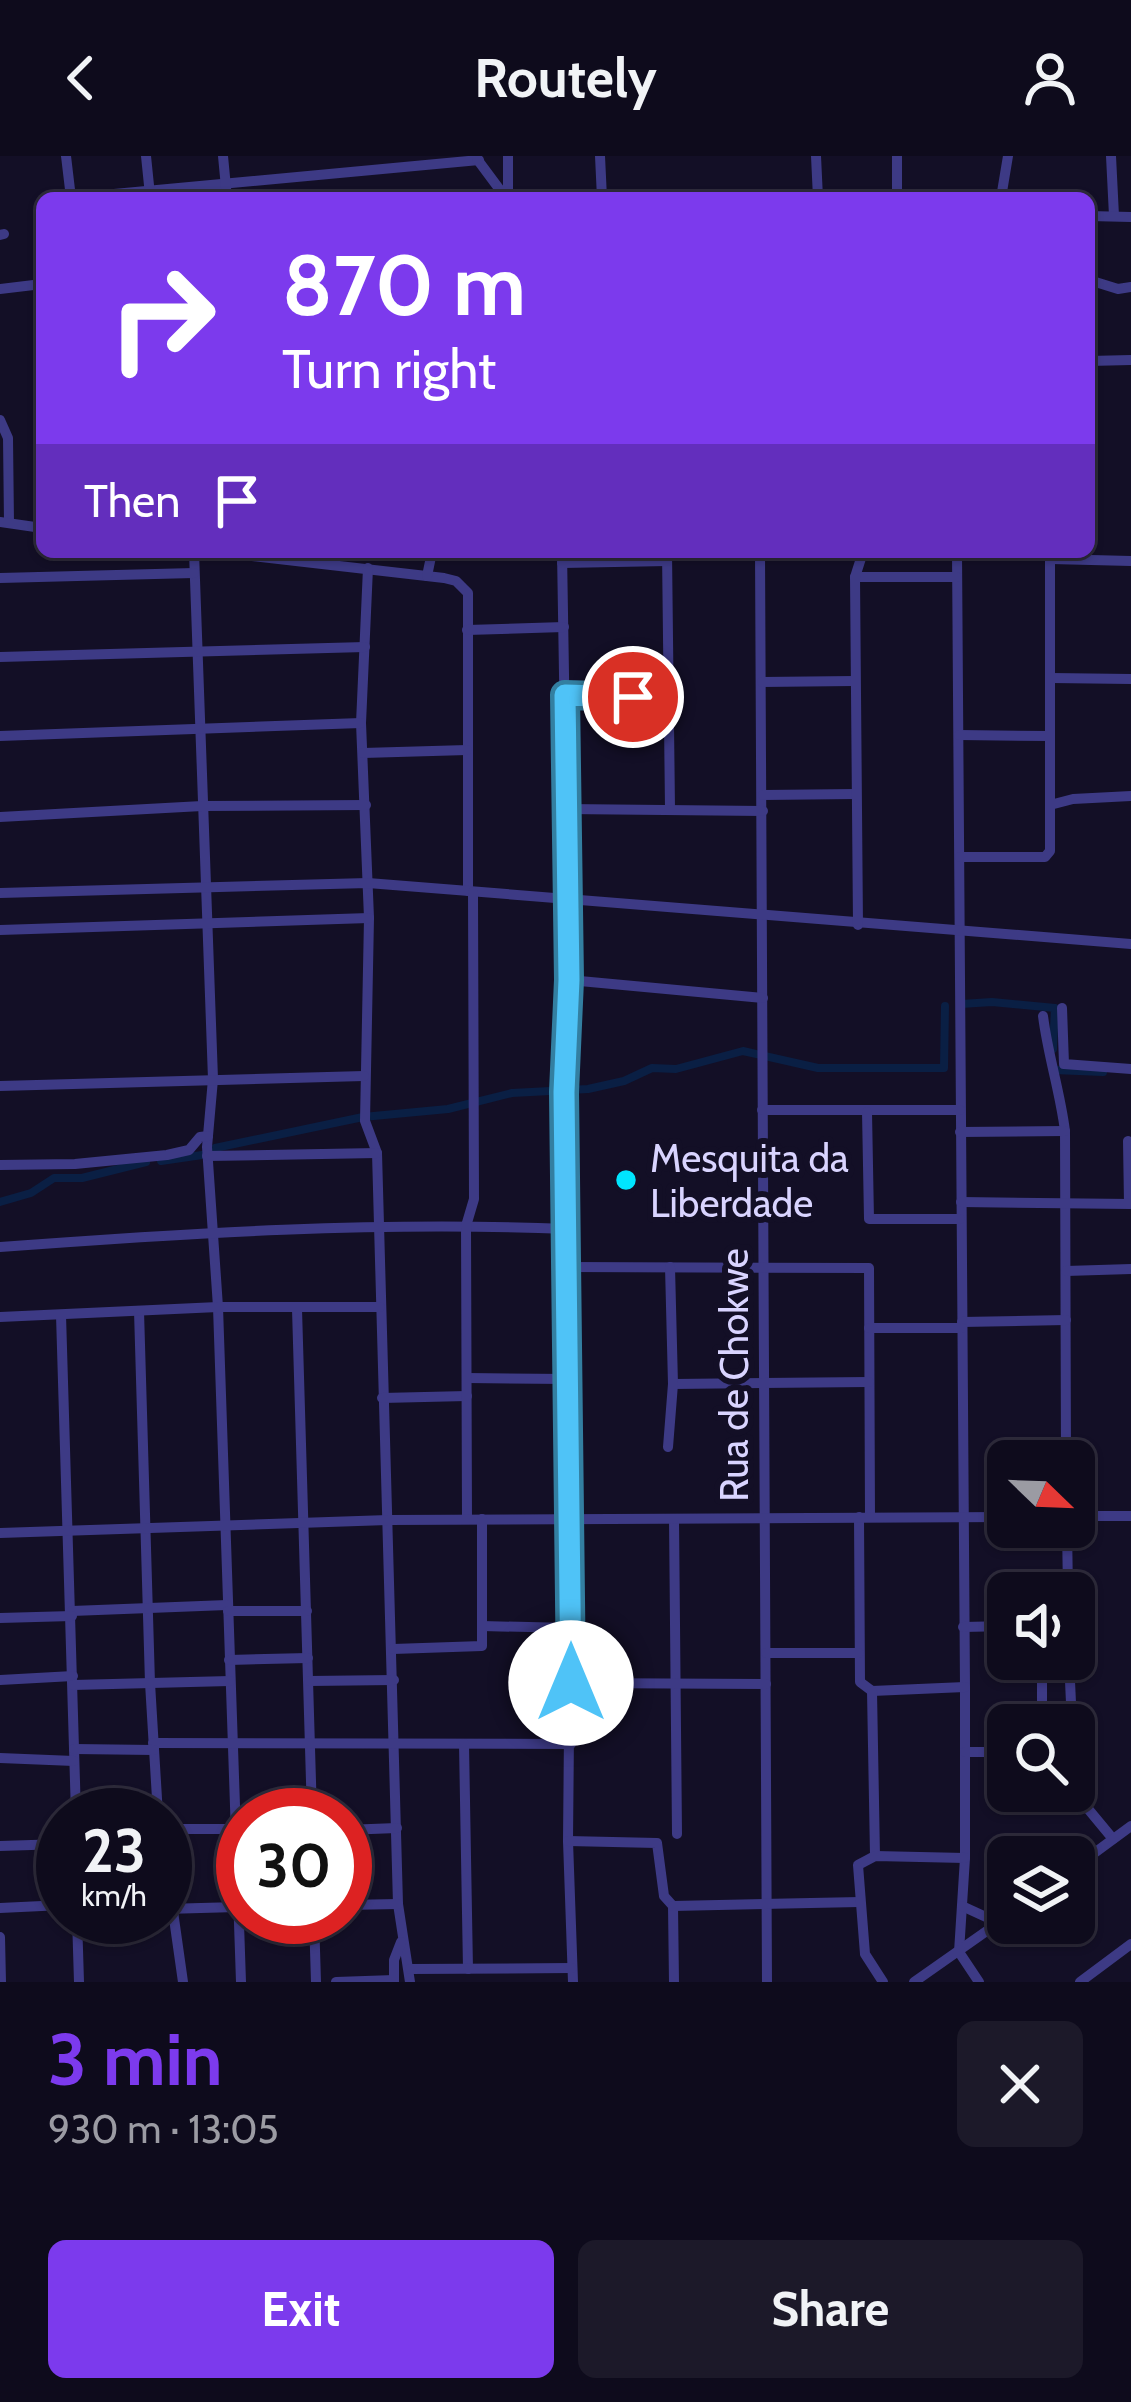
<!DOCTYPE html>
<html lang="en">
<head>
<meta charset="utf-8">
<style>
	:root { --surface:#0e0b1c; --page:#1c1929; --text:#f1f3f6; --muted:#9b9ba3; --line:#2e2b3b; --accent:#7c3aed }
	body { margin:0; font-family:Cabin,sans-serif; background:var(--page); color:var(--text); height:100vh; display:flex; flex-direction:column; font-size:45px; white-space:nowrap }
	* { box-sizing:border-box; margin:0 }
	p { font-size:39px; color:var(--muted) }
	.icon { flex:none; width:66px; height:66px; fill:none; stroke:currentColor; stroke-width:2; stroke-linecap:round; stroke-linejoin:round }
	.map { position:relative; height:1826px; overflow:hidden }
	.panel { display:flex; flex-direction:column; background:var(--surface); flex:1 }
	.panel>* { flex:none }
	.banner { position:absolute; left:36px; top:36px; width:1059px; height:366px; border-radius:18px; box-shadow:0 3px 9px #0004,0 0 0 3px var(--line); background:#7c3aed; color:#fff; overflow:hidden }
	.needle { width:78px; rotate:113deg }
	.tools { position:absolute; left:987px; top:1284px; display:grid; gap:24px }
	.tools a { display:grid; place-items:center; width:108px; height:108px; border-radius:18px; background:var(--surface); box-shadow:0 3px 9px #0004,0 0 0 3px var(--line); font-size:60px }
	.speed { position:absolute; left:36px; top:1632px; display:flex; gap:24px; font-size:60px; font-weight:700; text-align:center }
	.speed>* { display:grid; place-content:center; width:156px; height:156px; border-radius:50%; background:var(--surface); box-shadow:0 3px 9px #0004,0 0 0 3px var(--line); line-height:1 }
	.speed small { font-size:30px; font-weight:400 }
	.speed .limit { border:18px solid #d22; background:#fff; color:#111 }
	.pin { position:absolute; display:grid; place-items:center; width:102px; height:102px; color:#fff; margin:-51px; border:6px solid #fff; border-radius:50%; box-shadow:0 3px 12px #0007 }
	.me { position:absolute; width:132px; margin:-66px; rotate:0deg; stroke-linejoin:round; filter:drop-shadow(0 0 9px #0008) }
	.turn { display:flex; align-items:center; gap:42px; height:252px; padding:0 48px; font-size:54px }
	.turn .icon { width:156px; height:156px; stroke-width:2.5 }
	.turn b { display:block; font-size:84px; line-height:102px }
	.then { display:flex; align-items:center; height:114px; padding:0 48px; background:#0003; gap:24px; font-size:45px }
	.round { display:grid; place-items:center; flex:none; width:126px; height:126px; border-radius:18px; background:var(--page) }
	.overview { display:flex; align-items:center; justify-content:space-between; height:204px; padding:0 48px }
	h1 { font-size:72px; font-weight:700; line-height:90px; color:var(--accent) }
	.action { display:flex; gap:24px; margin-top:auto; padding:24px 48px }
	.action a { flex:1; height:138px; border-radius:18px; background:var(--accent); color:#fff; font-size:48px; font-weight:700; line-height:138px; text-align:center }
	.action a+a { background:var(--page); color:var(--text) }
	header { display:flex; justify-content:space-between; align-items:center; height:156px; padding:0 48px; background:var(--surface); font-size:54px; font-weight:700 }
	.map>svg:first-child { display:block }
</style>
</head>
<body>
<header><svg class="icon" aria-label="back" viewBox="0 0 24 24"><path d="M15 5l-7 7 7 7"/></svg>Routely<svg class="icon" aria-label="person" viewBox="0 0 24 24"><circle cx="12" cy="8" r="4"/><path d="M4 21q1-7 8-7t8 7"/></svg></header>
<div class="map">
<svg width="1131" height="1826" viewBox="0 0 1131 1826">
	<rect width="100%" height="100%" fill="#130f26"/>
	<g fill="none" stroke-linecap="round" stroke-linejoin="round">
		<!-- canal -->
		<g stroke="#0a1f44" stroke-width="8">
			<polyline points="961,848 992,846 1055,852 1053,893"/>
			<polyline points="1054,914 1103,916"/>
			<polyline points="161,1005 209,998 215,992 363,961 448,953 512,937 588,933 624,925 652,912 676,913 743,895 818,912 944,912 945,850"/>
			<polyline points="0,1046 31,1037 54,1022 82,1022 146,1006"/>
		</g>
		<!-- minor -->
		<g stroke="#3d3a85" stroke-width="10">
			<polyline points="66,0 71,42 479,4"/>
			<polyline points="146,0 150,39"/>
			<polyline points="223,0 227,42"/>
			<polyline points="600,0 602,42"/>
			<polyline points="816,0 818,42"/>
			<polyline points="897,0 897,42"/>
			<polyline points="1111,0 1114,60"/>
			<polyline points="477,3 506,42"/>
			<polyline points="508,42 508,0"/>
			<polyline points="1001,42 1008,0"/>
			<polyline points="1089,60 1131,61"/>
			<polyline points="0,79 4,78"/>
			<polyline points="1089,124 1118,133 1131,131"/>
			<polyline points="0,133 42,128"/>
			<polyline points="1089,205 1131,204"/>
			<polyline points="0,264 8,282 9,367"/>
			<polyline points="0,366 42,372"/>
			<polyline points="194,396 213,923 207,991 218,1151 241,1826"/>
			<polyline points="217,396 444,422 456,425 468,437 468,735"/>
			<polyline points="562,396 569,824 564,936 571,1362 568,1685 573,1826"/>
			<polyline points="667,396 670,653"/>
			<polyline points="760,396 767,1826"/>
			<polyline points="957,396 965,1531 965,1702 959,1796 979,1826"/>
			<polyline points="667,399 760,396"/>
			<polyline points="1051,403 1131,405"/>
			<polyline points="562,407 667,405"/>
			<polyline points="368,412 361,567 369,762 365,965 377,997 398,1748 410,1826"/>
			<polyline points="427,420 432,396"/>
			<polyline points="855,421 957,421"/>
			<polyline points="0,422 194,417"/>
			<polyline points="467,474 564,471"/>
			<polyline points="0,501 365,491"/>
			<polyline points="1051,522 1131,523"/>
			<polyline points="762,526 854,525"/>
			<polyline points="565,539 667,542"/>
			<polyline points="959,579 1050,580"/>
			<polyline points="0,580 361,567"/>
			<polyline points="363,597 467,594"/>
			<polyline points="763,639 856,638"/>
			<polyline points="1050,649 1073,643 1131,640"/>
			<polyline points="566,653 763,655"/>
			<polyline points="0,661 202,650 366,649"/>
			<polyline points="960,701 1045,701 1050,695 1050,396"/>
			<polyline points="0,737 368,727 1131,788"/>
			<polyline points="858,769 855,421 863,396"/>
			<polyline points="0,774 369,762"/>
			<polyline points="569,824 763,842"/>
			<polyline points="1062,852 1064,908 1131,913"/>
			<path d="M1043,860C1048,900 1060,935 1065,975L1066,1305"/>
			<polyline points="0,930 364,920"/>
			<polyline points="762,954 960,954"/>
			<polyline points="867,956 869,1063 960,1063"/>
			<polyline points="960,976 1065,975"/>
			<polyline points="1128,985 1129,1048"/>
			<polyline points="207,1000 377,997"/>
			<polyline points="0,1009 75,1008 167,999 189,994 200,981 208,980"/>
			<polyline points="961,1046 1131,1048"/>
			<path d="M0,1091C189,1077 378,1065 568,1073"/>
			<polyline points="568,1111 869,1112 870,1361"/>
			<polyline points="1066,1115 1131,1113"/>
			<polyline points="297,1153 312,1659"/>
			<polyline points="139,1155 150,1527 158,1659"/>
			<polyline points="61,1159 76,1659"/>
			<polyline points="0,1161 218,1151 380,1151"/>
			<polyline points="962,1166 1066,1164"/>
			<polyline points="869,1172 962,1172"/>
			<polyline points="467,1222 567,1223"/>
			<polyline points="673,1228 869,1226"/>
			<polyline points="382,1242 467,1240"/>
			<polyline points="668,1291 673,1228 670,1111"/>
			<polyline points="1074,1360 1131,1360"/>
			<polyline points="859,1361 860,1526 872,1535 965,1531"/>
			<polyline points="467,1363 466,1070 474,1043 473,736"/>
			<polyline points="674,1363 677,1678"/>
			<polyline points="1067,1371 1068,1437"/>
			<polyline points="0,1377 388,1364 1008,1361"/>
			<polyline points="72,1455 227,1449"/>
			<polyline points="228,1455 307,1455"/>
			<polyline points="0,1462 72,1460"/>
			<polyline points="482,1470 571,1472"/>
			<polyline points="963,1471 1008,1470"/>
			<polyline points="393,1493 482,1490 482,1363"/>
			<polyline points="766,1497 859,1497"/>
			<polyline points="1042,1503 1042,1569"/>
			<polyline points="1069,1503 1072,1569"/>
			<polyline points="229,1504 308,1502"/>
			<polyline points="0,1524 73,1520"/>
			<polyline points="309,1525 394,1524"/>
			<polyline points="571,1527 766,1528"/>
			<polyline points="73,1529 230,1525"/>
			<polyline points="872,1535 875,1700"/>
			<polyline points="153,1587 571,1588"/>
			<polyline points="464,1588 468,1813"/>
			<polyline points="74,1593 154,1594"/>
			<polyline points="965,1596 1008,1596"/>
			<polyline points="0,1602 74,1605"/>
			<polyline points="1074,1612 1084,1648 1113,1683"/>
			<polyline points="165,1673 235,1673"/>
			<polyline points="345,1674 397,1672"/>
			<polyline points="568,1685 657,1687 664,1740 673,1750 674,1826"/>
			<polyline points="0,1690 63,1688"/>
			<polyline points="165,1699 183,1826"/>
			<polyline points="1074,1712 1131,1670"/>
			<polyline points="345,1749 398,1748"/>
			<polyline points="673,1750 860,1746"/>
			<polyline points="962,1750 999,1767"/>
			<polyline points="0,1752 63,1749"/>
			<polyline points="165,1753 237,1751"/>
			<polyline points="77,1761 79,1826"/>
			<polyline points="314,1761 316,1826"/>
			<polyline points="0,1781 1,1826"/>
			<polyline points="410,1813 572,1812"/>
			<polyline points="336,1826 394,1824"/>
			<polyline points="394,1826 394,1804 401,1786"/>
			<polyline points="883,1826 865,1798 858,1709 875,1700 965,1702"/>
			<polyline points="914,1826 1008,1760"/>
			<polyline points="1080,1826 1131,1788"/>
		</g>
	</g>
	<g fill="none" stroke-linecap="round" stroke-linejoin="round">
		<defs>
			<polyline id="route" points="571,1527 564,936 569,824 565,539 633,541"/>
		</defs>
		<!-- route casing -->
		<use href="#route" stroke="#337fa1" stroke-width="30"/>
		<!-- route -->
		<use href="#route" stroke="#4fc3f7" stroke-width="21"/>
	</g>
	<!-- markers -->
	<circle fill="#00e5ff" stroke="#130f26" stroke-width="4.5" cx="626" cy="1024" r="12"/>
	<g text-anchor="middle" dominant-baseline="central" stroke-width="12" stroke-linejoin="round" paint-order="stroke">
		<!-- poi labels -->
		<g font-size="39" fill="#d9d4ff" stroke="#130f26" text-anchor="start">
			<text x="650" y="1002">Mesquita da<tspan x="650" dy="45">Liberdade</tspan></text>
		</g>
		<!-- street labels -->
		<g font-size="39" fill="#d9d4ff" stroke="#130f26">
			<text transform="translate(734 1219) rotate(-90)">Rua de Chokwe</text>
		</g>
	</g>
</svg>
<div class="tools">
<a><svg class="needle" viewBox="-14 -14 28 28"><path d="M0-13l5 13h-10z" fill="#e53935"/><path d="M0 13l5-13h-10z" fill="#9b9ba3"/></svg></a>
<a><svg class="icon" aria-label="sound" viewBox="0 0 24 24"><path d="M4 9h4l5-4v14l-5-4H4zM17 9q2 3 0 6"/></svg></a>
<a><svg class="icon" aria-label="search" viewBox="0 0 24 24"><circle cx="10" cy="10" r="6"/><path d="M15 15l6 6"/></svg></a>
<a><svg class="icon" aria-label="layers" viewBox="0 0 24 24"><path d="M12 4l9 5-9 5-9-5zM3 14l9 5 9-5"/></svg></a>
</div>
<div class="speed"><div>23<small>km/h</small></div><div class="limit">30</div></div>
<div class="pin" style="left:633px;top:541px;background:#d93025"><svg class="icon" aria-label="arrive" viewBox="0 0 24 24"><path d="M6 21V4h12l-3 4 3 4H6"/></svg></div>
<svg class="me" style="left:571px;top:1527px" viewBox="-20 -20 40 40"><circle r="19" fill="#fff"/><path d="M0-13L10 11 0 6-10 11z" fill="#4fc3f7"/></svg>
<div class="banner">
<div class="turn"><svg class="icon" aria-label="right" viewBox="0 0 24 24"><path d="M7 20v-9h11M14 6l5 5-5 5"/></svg><div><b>870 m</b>Turn right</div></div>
<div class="then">Then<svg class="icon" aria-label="arrive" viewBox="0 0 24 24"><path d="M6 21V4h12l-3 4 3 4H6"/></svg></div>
</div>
</div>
<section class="panel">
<div class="overview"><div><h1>3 min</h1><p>930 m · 13:05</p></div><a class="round"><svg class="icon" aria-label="close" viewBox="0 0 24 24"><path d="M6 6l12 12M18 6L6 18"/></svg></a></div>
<div class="action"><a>Exit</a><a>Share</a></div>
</section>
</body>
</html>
